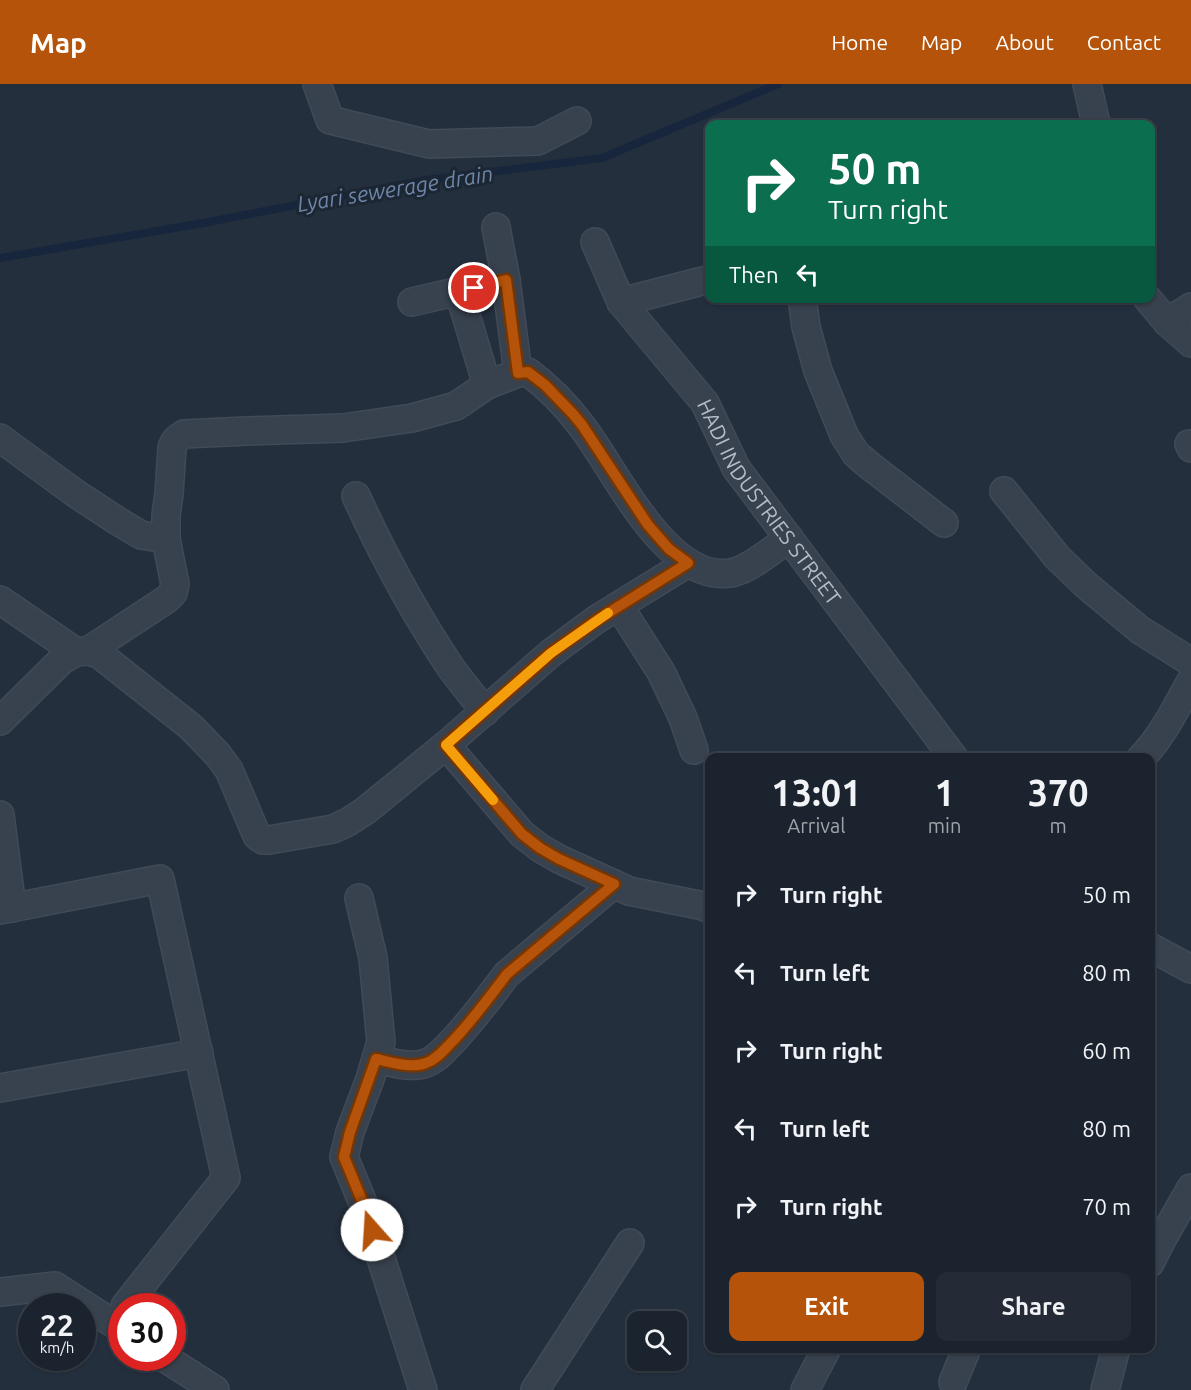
<!DOCTYPE html>
<html lang="en">
<head>
<meta charset="utf-8">
<style>
	:root { --surface:#1b232e; --page:#242b36; --text:#f1f3f6; --muted:#a0a4aa; --line:#39404a; --accent:#b45309 }
	body { margin:0; font-family:Ubuntu,sans-serif; background:var(--page); color:var(--text); height:100vh; display:flex; flex-direction:column; font-size:22px; white-space:nowrap }
	* { box-sizing:border-box; margin:0 }
	p { font-size:20px; color:var(--muted) }
	.icon { flex:none; width:33px; height:33px; fill:none; stroke:currentColor; stroke-width:2; stroke-linecap:round; stroke-linejoin:round }
	.map { position:relative; flex:1; overflow:hidden }
	.sheet { position:absolute; left:705px; top:669px; width:450px; height:600px; display:flex; flex-direction:column; background:var(--surface); border-radius:12px; box-shadow:0 2px 4px #0004,0 0 0 2px var(--line) }
	.sheet>* { flex:none }
	.banner { position:absolute; left:705px; top:36px; width:450px; height:183px; border-radius:12px; box-shadow:0 2px 4px #0004,0 0 0 2px var(--line); background:#0b6e4f; color:#fff; overflow:hidden }
	.fabs { position:absolute; left:627px; top:1227px; display:grid; gap:12px }
	.fabs a { display:grid; place-items:center; width:60px; height:60px; border-radius:12px; background:var(--surface); box-shadow:0 2px 4px #0004,0 0 0 2px var(--line); font-size:30px }
	.speed { position:absolute; left:18px; top:1209px; display:flex; gap:12px; font-size:30px; font-weight:700; text-align:center }
	.speed>* { display:grid; place-content:center; width:78px; height:78px; border-radius:50%; background:var(--surface); box-shadow:0 2px 4px #0004,0 0 0 2px var(--line); line-height:1 }
	.speed small { font-size:15px; font-weight:400 }
	.speed .limit { border:9px solid #d22; background:#fff; color:#111 }
	.pin { position:absolute; display:grid; place-items:center; width:51px; height:51px; color:#fff; margin:-26px; border:3px solid #fff; border-radius:50%; box-shadow:0 2px 6px #0007 }
	.me { position:absolute; width:66px; margin:-33px; rotate:341deg; stroke-linejoin:round; filter:drop-shadow(0 0 4px #0008) }
	.turn { display:flex; align-items:center; gap:21px; height:126px; padding:0 24px; font-size:27px }
	.turn .icon { width:78px; height:78px; stroke-width:2.5 }
	.turn b { display:block; font-size:42px; line-height:51px }
	.then { display:flex; align-items:center; height:57px; padding:0 24px; background:#0003; gap:12px; font-size:22px }
	.eta { display:flex; justify-content:space-evenly; align-items:center; height:102px; text-align:center }
	.eta b { font-size:36px; font-weight:700; line-height:42px }
	.cta { display:flex; gap:12px; margin-top:auto; padding:12px 24px }
	.cta a { flex:1; height:69px; border-radius:12px; background:var(--accent); color:#fff; font-size:24px; font-weight:700; line-height:69px; text-align:center }
	.cta a+a { background:var(--page); color:var(--text) }
	ul { padding:0; list-style:none }
	li { display:flex; align-items:center; gap:18px; height:78px; padding:0 24px }
	li div { flex:1 }
	li b { display:block; font-size:22px }
	li em { font-style:normal }
	header { display:flex; align-items:center; gap:36px; box-sizing:border-box; height:84px; padding:0 30px; background:var(--accent); color:#fff }
	header strong { font-size:28px }
	nav { display:flex; gap:33px; margin-inline-start:auto; font-size:21px }
	.map>svg:first-child { display:block }
</style>
</head>
<body>
<header>
<strong>Map</strong>
<nav><a>Home</a><a>Map</a><a>About</a><a>Contact</a></nav>
</header>
<div class="map">
<svg width="1191" height="1306" viewBox="0 0 1191 1306">
	<rect width="100%" height="100%" fill="#242f3e"/>
	<g fill="none" stroke-linecap="round" stroke-linejoin="round">
		<!-- stream -->
		<polyline stroke="#17263c" stroke-width="8" points="0,174 203,139 426,96 602,74 778,0"/>
		<defs>
			<g id="minor">
				<polyline points="317,0 330,36 429,60 538,57 577,37"/>
				<polyline points="1087,0 1096,40"/>
				<polyline points="496,143 506,196 518,289"/>
				<path id="s1" d="M595,158L621,218L705,319L736,384L954,674"/>
				<polyline points="459,208 487,301"/>
				<polyline points="802,214 806,243 818,287 844,351 856,370 870,382 944,439"/>
				<polyline points="1147,214 1167,238 1191,259"/>
				<polyline points="412,218 506,196"/>
				<polyline points="621,218 710,195"/>
				<polyline points="1167,238 1191,223"/>
				<polyline points="0,354 75,409 116,436 141,451 166,455"/>
				<polyline points="1189,360 1191,364"/>
				<polyline points="1004,407 1057,473 1086,501 1140,546 1191,578"/>
				<path d="M356,412C383,471 415,530 451,584C462,599 474,613 485,628"/>
				<polyline points="0,516 76,568"/>
				<polyline points="619,522 661,588 683,634 694,666"/>
				<path d="M88,567L167,515L173,509L175,500L166,455V431L169,410L172,364C174,357 177,354 184,350L247,347L343,344L412,334L456,322L487,301L518,289L528,288C548,303 565,320 580,340C614,382 665,499 730,489C748,487 773,465 789,454"/>
				<polyline points="0,637 62,576 76,568 88,567 99,570 191,643 218,671 229,686 257,752 263,756 269,756 333,745 348,738 365,727 446,661 551,569 597,535 688,479"/>
				<polyline points="446,661 522,750 540,764 559,775 629,807 699,821 710,825"/>
				<path d="M1141,674C1163,652 1176,623 1191,597"/>
				<polyline points="0,731 12,824"/>
				<polyline points="359,814 373,874 381,958 370,995 350,1048 344,1073 365,1124 423,1306"/>
				<polyline points="0,826 160,795 226,1094 125,1222"/>
				<polyline points="1150,863 1191,885"/>
				<path d="M376,975C391,978 411,985 426,979C435,976 441,969 448,962C470,940 488,915 507,890L614,800"/>
				<polyline points="0,1004 199,969"/>
				<polyline points="1150,1179 1161,1157 1191,1104"/>
				<polyline points="0,1208 55,1202 122,1245"/>
				<polyline points="165,1274 215,1306"/>
				<polyline points="953,1298 967,1264"/>
				<polyline points="535,1306 630,1159"/>
				<polyline points="805,1306 827,1264"/>
				<polyline points="1105,1306 1116,1264"/>
			</g>
		</defs>
		<!-- minor casing -->
		<use href="#minor" stroke="#414a57" stroke-width="30"/>
		<!-- minor -->
		<use href="#minor" stroke="#38414e" stroke-width="27"/>
	</g>
	<g fill="none" stroke-linecap="round" stroke-linejoin="round">
		<defs>
			<path id="route" d="M372,1146L365,1124L344,1073L350,1048L376,975C391,978 411,985 426,979C435,976 441,969 448,962C470,940 488,915 507,890L614,800L559,775L540,764L522,750L446,661L551,569L597,536L688,479L669,465L648,441L582,341L573,330L545,301L528,288L518,289L506,196L474,204"/>
		</defs>
		<!-- route casing -->
		<use href="#route" stroke="#753606" stroke-width="15"/>
		<!-- route -->
		<use href="#route" stroke="#b45309" stroke-width="10"/>
		<!-- slow -->
		<polyline stroke="#f59e0b" stroke-width="10" points="493,716 446,661 551,569 608,529"/>
	</g>
	<g text-anchor="middle" dominant-baseline="central" stroke-width="6" stroke-linejoin="round" paint-order="stroke">
		<!-- street labels -->
		<g font-size="21" fill="#b4bcc9" stroke="#1d2633">
			<text stroke="none"><textPath href="#s1" startOffset="315">HADI INDUSTRIES STREET</textPath></text>
		</g>
		<!-- water labels -->
		<g font-size="22" font-style="italic" fill="#6d86a8" stroke="#1d2633">
			<text transform="translate(395 104) rotate(-9)">Lyari sewerage drain</text>
		</g>
	</g>
</svg>
<div class="fabs">
<a><svg class="icon" aria-label="search" viewBox="0 0 24 24"><circle cx="10" cy="10" r="6"/><path d="M15 15l6 6"/></svg></a>
</div>
<div class="speed"><div>22<small>km/h</small></div><div class="limit">30</div></div>
<div class="pin" style="left:474px;top:204px;background:#d93025"><svg class="icon" aria-label="arrive" viewBox="0 0 24 24"><path d="M6 21V4h12l-3 4 3 4H6"/></svg></div>
<svg class="me" style="left:372px;top:1146px" viewBox="-20 -20 40 40"><circle r="19" fill="#fff"/><path d="M0-13L10 11 0 6-10 11z" fill="#b45309"/></svg>
<div class="banner">
<div class="turn"><svg class="icon" aria-label="right" viewBox="0 0 24 24"><path d="M7 20v-9h11M14 6l5 5-5 5"/></svg><div><b>50 m</b>Turn right</div></div>
<div class="then">Then<svg class="icon" aria-label="left" viewBox="0 0 24 24"><path d="M17 20v-9H6M10 6l-5 5 5 5"/></svg></div>
</div>
<section class="sheet">
<div class="eta">
<div><b>13:01</b><p>Arrival</p></div>
<div><b>1</b><p>min</p></div>
<div><b>370</b><p>m</p></div>
</div>
<ul>
<li><svg class="icon" aria-label="right" viewBox="0 0 24 24"><path d="M7 20v-9h11M14 6l5 5-5 5"/></svg><div><b>Turn right</b></div><em>50 m</em></li>
<li><svg class="icon" aria-label="left" viewBox="0 0 24 24"><path d="M17 20v-9H6M10 6l-5 5 5 5"/></svg><div><b>Turn left</b></div><em>80 m</em></li>
<li><svg class="icon" aria-label="right" viewBox="0 0 24 24"><path d="M7 20v-9h11M14 6l5 5-5 5"/></svg><div><b>Turn right</b></div><em>60 m</em></li>
<li><svg class="icon" aria-label="left" viewBox="0 0 24 24"><path d="M17 20v-9H6M10 6l-5 5 5 5"/></svg><div><b>Turn left</b></div><em>80 m</em></li>
<li><svg class="icon" aria-label="right" viewBox="0 0 24 24"><path d="M7 20v-9h11M14 6l5 5-5 5"/></svg><div><b>Turn right</b></div><em>70 m</em></li>
</ul>
<div class="cta"><a>Exit</a><a>Share</a></div>
</section>
</div>
</body>
</html>
